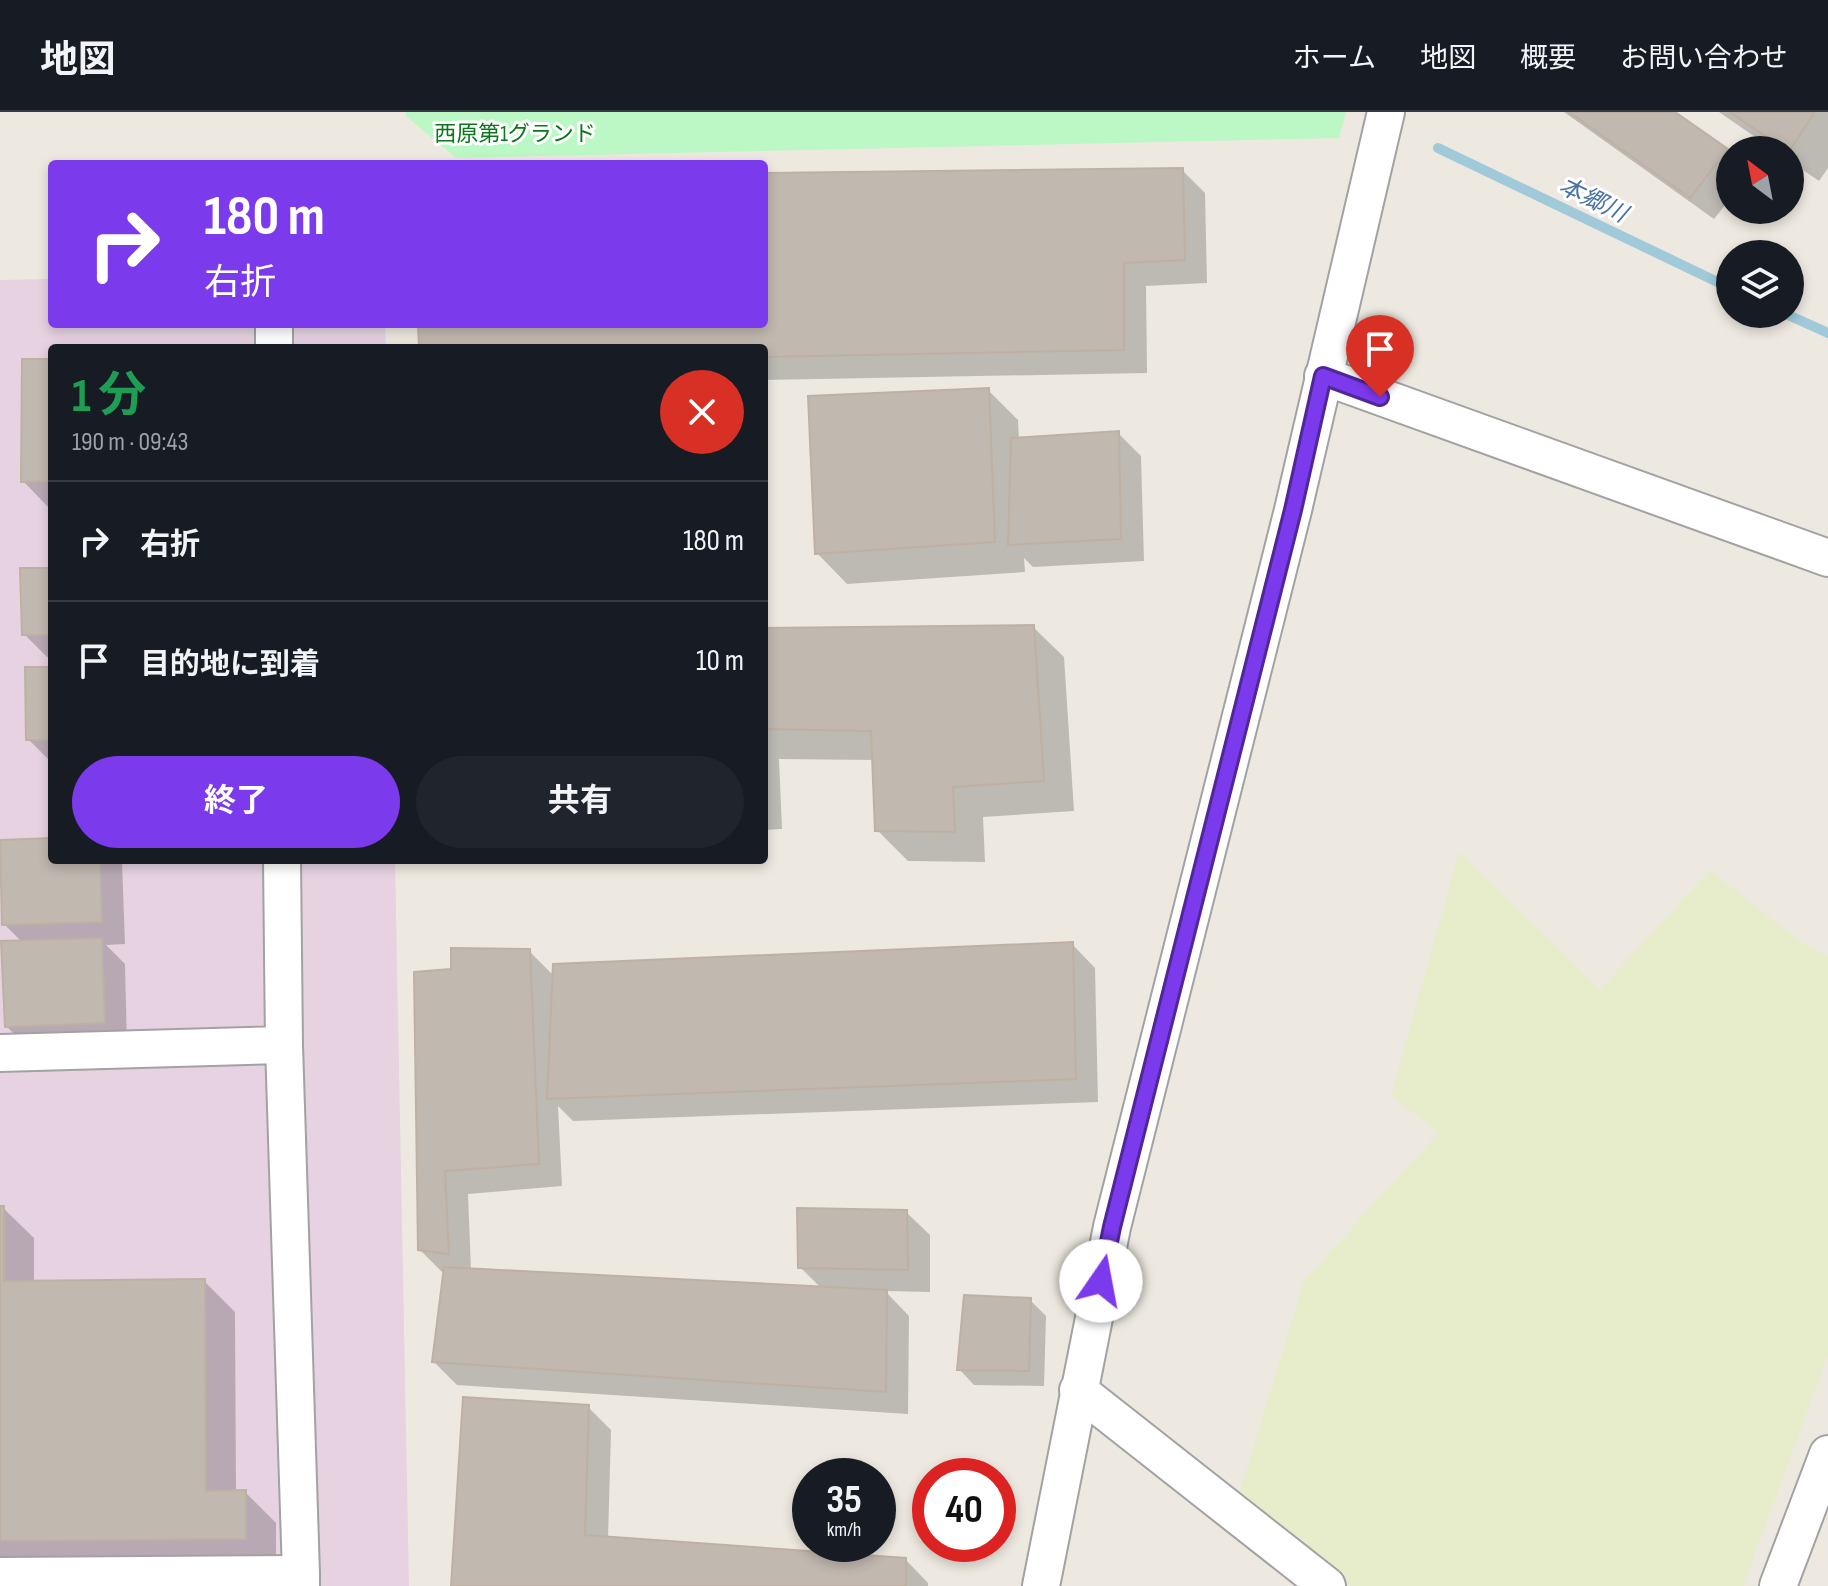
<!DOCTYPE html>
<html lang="ja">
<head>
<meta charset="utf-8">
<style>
	:root { --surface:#171b24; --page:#20242c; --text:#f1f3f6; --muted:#9ea1a6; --line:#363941; --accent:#7c3aed }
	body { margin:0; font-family:"Sofia Sans Condensed","Noto Sans JP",sans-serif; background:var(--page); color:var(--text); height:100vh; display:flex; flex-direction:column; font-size:30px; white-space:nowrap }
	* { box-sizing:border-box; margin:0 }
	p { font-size:26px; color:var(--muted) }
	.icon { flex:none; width:44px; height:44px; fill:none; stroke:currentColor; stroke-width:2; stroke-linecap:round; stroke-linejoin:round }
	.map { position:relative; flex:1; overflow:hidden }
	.drawer { position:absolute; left:48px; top:232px; width:720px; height:520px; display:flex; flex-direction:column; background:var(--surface); border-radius:8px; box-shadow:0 4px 12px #0003 }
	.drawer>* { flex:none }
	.guide { position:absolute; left:48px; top:48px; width:720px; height:168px; border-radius:8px; box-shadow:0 4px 12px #0003; background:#7c3aed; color:#fff; overflow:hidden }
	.needle { width:52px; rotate:328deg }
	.tools { position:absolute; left:1716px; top:24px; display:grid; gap:16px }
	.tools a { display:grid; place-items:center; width:88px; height:88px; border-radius:50%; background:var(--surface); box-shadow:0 4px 12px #0003; font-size:40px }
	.speed { position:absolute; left:792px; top:1346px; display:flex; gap:16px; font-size:40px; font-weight:700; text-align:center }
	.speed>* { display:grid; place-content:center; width:104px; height:104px; border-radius:50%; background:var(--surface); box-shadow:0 4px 12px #0003; line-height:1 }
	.speed small { font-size:20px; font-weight:400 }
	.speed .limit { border:12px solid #d22; background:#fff; color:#111 }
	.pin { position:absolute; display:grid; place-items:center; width:68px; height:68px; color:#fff; margin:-82px -34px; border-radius:50% 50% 50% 0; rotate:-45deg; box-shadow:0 0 8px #0007 }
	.pin .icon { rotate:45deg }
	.me { position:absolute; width:88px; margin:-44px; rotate:12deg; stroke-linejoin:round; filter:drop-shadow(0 0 6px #0008) }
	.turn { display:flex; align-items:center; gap:28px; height:168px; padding:0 24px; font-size:36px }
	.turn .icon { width:104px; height:104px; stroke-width:2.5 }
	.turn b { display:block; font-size:56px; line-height:68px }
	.round { display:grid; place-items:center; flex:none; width:84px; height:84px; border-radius:42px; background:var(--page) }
	.head { display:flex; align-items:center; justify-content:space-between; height:136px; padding:0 24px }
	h1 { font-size:48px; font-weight:700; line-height:60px; color:#1e9e55 }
	.button { display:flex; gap:16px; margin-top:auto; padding:16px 24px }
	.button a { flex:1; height:92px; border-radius:48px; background:var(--accent); color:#fff; font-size:32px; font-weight:700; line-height:92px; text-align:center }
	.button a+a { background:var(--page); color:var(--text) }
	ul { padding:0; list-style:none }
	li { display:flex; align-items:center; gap:24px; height:120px; padding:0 24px; border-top:2px solid var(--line) }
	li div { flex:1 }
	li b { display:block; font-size:30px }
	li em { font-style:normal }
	header { display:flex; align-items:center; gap:48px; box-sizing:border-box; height:112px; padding:0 40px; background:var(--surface); border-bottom:2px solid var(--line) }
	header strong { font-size:38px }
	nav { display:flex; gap:44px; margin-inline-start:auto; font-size:28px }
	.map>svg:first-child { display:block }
</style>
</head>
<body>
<header>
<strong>地図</strong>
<nav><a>ホーム</a><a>地図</a><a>概要</a><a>お問い合わせ</a></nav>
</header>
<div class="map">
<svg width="1828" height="1474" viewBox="0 0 1828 1474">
	<rect width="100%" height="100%" fill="#ede9e0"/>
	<!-- industrial -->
	<polygon fill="#e6d2e1" points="52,167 52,212 385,212 386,236 52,236 52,748 395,748 409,1474 0,1474 0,168"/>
	<!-- farmland -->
	<polygon fill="#e7eccb" points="1459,740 1600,877 1710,758 1801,830 1828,844 1828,1243 1743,1474 1351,1474 1239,1383 1304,1169 1438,1021 1391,983"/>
	<!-- park -->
	<polygon fill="#bcf8c5" points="406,0 1346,0 1339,26 456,46 406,4"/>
	<!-- shadow -->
	<g fill="#0003">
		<polygon points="1564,0 1671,0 1730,42 1730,87 1714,107"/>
		<polygon points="1719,0 1828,0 1828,56 1819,69 1790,49 1790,38 1774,38"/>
		<polygon points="1182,58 1205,81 1207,171 1146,174 1147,261 764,268 764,236 421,236 420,212 764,212 764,63"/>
		<polygon points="52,249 52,399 23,369"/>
		<polygon points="988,278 1018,308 1019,328 1118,321 1141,344 1144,449 1033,455 1024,446 1025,460 847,472 817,441"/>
		<polygon points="52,458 52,545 47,545 24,522"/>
		<polygon points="1033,515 1064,545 1074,699 983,705 985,750 908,749 877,718 875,648 779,647 782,717 764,718 764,518"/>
		<polygon points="52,557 52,650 51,650 28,627"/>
		<polygon points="52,728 52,748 119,748 122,750 125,832 106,833 125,852 127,934 30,937 6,914 22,830 4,812"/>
		<polygon points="1072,832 1095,856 1098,990 573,1009 558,994 562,1074 468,1082 471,1159 822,1177 800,1155 906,1100 930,1123 930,1180 885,1179 909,1204 908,1302 457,1273 434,1250 443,1161 420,1138 453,859 529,839 554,864"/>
		<polygon points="0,1096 3,1096 34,1126 34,1171 204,1169 235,1200 236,1380 245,1380 276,1411 276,1457 0,1459"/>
		<polygon points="1030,1188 1046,1204 1044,1274 974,1273 959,1257"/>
		<polygon points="588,1295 611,1318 608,1427 905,1447 928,1471 928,1474 453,1474"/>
	</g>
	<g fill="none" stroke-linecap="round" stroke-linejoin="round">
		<!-- stream -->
		<g stroke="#a0c9da" stroke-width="10">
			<polyline points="1438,36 1730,176"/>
			<polyline points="1786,202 1828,221"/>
		</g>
	</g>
	<!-- building -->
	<g fill="#c1b8b0" stroke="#beb1a3" stroke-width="2">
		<polygon points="1569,0 1675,0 1728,37 1690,86"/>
		<polygon points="1730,0 1815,0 1790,38 1785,38"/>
		<polygon points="1183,56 1185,148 1124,151 1124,238 764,245 764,236 419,236 418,212 764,212 764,61"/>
		<polygon points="22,247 52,247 52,369 21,370"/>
		<polygon points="989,276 995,430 815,442 808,284"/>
		<polygon points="1119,319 1121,427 1008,433 1011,326"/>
		<polygon points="20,456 52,456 52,523 22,523"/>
		<polygon points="1034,513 1044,669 953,675 955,720 875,719 871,619 764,617 764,516"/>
		<polygon points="25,555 52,555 52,628 26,628"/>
		<polygon points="52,726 52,748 100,748 102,810 2,813 0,728"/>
		<polygon points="102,826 105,911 5,915 1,829"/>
		<polygon points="1073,830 1076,967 547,987 553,852"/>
		<polygon points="451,836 530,837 539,1052 445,1059 449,1142 418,1138 414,860 451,857"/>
		<polygon points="0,1094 4,1094 4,1169 205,1167 206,1379 246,1378 246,1427 0,1429"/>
		<polygon points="797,1096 907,1098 908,1158 798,1156"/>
		<polygon points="444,1155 887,1178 886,1280 432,1250"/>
		<polygon points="964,1183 1031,1186 1029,1259 957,1258"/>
		<polygon points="463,1285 589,1293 585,1423 906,1446 906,1474 451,1474"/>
	</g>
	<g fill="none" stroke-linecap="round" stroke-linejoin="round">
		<defs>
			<g id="minor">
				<polyline points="274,212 274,236"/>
				<polyline points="1323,264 1828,446"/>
				<polyline points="284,933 301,1462"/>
				<polyline points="0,941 284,933 282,748"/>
				<polyline points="1078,1278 1327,1474"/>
				<polyline points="0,1464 301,1462 301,1474"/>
				<polyline points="1041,1474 1112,1115 1293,398 1386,0"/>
				<polyline points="1778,1474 1828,1342"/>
			</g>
		</defs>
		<!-- minor casing -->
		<use href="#minor" stroke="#a2a2a2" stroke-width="40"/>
		<!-- minor -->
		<use href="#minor" stroke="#fff" stroke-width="36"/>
	</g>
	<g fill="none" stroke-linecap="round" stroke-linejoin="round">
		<defs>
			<polyline id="route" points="1101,1169 1112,1115 1293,398 1323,264 1380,285"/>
		</defs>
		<!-- route casing -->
		<use href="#route" stroke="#51269a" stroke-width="20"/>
		<!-- route -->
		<use href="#route" stroke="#7c3aed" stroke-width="14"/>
	</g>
	<g text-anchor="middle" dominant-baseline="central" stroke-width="6" stroke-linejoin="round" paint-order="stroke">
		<!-- park labels -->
		<g font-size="22" fill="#0c761c" stroke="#fff">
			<text x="515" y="22">西原第1グランド</text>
		</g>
		<!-- water labels -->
		<g font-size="24" font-style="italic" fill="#4a73a8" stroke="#fff">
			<text transform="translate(1593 88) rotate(26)">本郷川</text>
		</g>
	</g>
</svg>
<div class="tools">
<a><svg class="needle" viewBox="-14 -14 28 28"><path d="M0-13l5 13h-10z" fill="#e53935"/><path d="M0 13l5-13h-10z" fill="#9ea1a6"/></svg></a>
<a><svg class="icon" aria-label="layers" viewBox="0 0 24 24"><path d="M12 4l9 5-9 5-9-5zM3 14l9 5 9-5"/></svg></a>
</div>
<div class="speed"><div>35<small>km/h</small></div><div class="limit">40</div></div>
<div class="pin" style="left:1380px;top:285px;background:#d93025"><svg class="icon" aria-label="arrive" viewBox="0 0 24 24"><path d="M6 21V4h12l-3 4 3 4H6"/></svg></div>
<svg class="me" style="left:1101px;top:1169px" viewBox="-20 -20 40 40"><circle r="19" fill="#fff"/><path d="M0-13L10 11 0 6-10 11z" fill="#7c3aed"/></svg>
<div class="guide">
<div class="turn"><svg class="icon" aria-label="right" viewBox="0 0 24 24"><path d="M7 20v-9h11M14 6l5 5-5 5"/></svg><div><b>180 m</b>右折</div></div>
</div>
<section class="drawer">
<div class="head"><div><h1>1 分</h1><p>190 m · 09:43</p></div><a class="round" style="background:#d93025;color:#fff"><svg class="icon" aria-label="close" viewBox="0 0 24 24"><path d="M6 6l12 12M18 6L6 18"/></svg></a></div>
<ul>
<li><svg class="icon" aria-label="right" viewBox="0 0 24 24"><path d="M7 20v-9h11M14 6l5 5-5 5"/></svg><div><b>右折</b></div><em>180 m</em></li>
<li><svg class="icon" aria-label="arrive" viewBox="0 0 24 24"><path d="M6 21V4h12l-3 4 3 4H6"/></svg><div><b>目的地に到着</b></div><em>10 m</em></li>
</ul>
<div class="button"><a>終了</a><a>共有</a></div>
</section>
</div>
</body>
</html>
